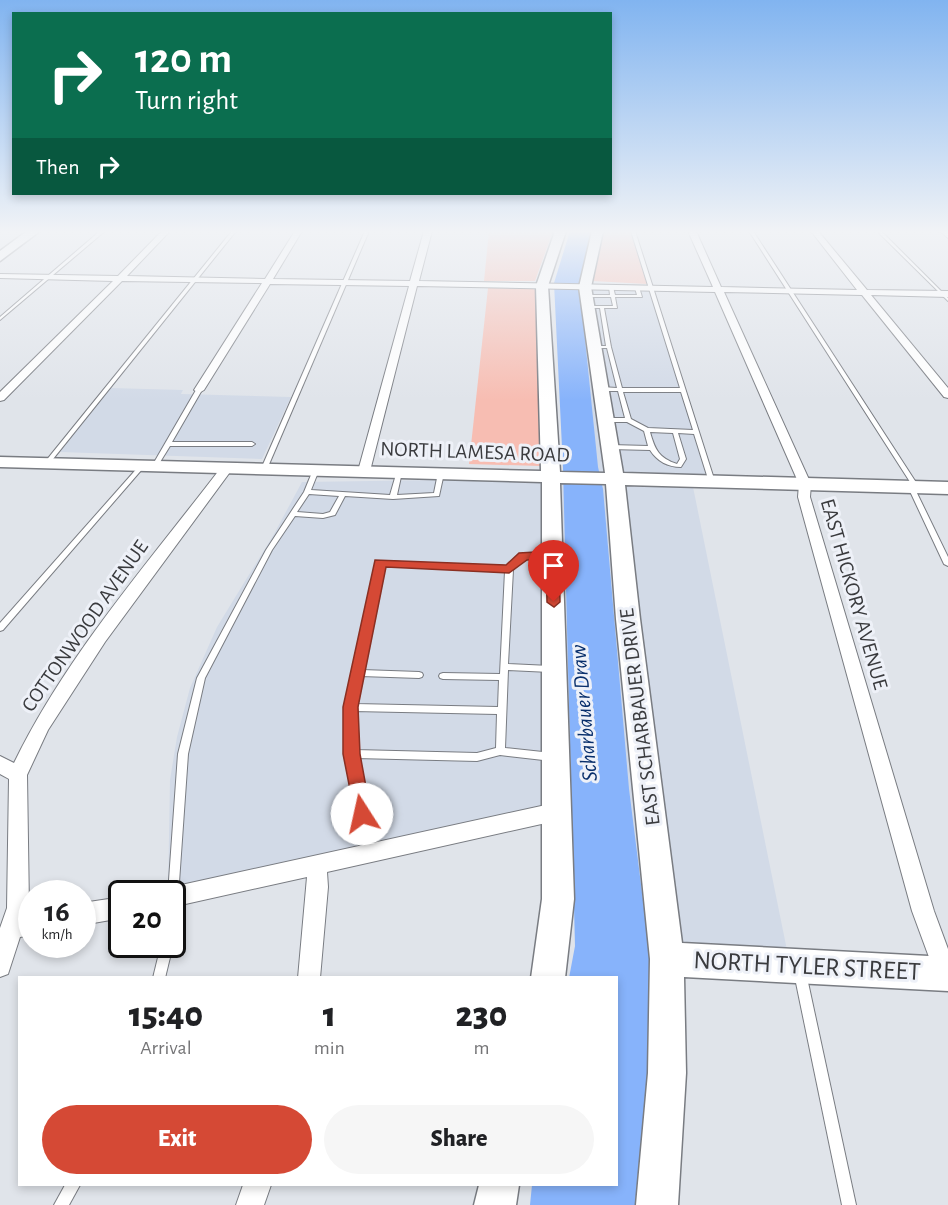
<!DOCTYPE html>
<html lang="en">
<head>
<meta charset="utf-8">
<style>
	:root { --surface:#fff; --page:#f6f6f6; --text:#202124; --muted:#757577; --accent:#d54935 }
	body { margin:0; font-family:"Alegreya Sans",sans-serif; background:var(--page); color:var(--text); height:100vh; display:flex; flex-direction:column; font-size:22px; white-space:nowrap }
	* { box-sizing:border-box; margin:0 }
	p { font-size:20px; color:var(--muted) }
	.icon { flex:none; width:33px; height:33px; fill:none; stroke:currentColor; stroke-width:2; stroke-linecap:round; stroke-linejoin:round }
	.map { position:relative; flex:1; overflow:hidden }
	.drawer { position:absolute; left:18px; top:976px; width:600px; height:210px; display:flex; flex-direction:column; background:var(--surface); border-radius:0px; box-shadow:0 3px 9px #0003 }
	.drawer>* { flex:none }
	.top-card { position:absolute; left:12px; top:12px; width:600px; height:183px; border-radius:0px; box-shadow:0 3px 9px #0003; background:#0b6e4f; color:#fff; overflow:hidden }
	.speed { position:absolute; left:18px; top:880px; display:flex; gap:12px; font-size:30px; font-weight:700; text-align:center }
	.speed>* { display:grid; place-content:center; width:78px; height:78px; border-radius:50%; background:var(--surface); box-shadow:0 3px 9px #0003; line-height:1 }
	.speed small { font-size:15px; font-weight:400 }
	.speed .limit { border:3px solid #111; border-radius:9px; background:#fff; color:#111 }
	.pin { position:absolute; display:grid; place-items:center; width:51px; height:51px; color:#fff; margin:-62px -26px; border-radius:50% 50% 50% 0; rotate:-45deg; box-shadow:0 0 6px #0007 }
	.pin .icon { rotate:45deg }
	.me { position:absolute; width:66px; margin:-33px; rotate:350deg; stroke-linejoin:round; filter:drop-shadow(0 0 4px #0008) }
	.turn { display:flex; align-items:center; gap:21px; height:126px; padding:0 24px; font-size:27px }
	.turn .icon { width:78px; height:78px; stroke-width:2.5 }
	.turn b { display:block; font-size:42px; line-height:51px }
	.then { display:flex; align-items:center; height:57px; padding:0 24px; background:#0003; gap:12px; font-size:22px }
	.eta { display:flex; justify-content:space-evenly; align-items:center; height:102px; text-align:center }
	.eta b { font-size:36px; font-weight:800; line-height:42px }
	.primary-button { display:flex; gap:12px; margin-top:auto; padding:12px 24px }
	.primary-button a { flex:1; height:69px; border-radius:36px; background:var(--accent); color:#fff; font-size:24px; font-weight:800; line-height:69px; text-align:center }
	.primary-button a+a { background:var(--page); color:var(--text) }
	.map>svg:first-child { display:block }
</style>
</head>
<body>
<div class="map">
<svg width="948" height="1205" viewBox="0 0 948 1205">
	<rect width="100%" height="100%" fill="#e0e4ea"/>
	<!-- built -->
	<g fill="#d2dae7">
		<polygon points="564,287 650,288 708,482 692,482 790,965 614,957 602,790 325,860 168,893 170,780 177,737 190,688 217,627 274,534 302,482 578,478"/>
		<polygon points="111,388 183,390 181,394 291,397 262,459 60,452"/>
	</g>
	<!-- green -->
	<g fill="#f7bdb2">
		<polygon points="489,231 553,231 535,281 484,281"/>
		<polygon points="603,231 631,231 647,284 593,281"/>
		<polygon points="488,288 533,289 539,292 543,464 540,466 469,464"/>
	</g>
	<!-- water -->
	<polygon fill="#87b3fb" points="570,231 592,231 580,290 598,467 603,489 629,789 655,996 635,1205 530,1205 532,1185 616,1185 616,978 569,978 575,946 563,468 554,283"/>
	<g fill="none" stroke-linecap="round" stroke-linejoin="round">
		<defs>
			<g id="lane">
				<polygon points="100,231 105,231 0,320 0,317"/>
				<polygon points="232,231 236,231 49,464 45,464 45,462"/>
				<polygon points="365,231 369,231 267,469 264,471 262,470 261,469"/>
				<path d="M631,231H635L715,482L714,483H710L709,482L694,434L678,433L686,459L681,467C668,467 657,461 650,450L610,449L607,447L610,445L648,446L644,431L627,422H606L603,420L606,418H625L618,391H601L598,389L601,387L617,388L607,348H594L592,347L594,346H606L600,308H588L586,307L588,306H613L611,297H586L584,296V295H610L609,287L611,286L613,287L615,295H637L635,288L639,287L642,297H615L617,308H604L611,347L622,388H680ZM623,392H681L693,430L648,428L631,419ZM650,432L673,433L680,459L677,464C659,458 655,450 650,432Z"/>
				<polygon points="749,231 753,231 919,487 915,489 948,557 948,566 944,564 908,487 912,485"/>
				<polygon points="877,231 881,231 948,298 948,301"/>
				<polygon points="199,388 202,390 172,442 252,442 255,444 252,446 170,446 157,467 153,467 152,466 196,390"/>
				<polygon points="142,464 145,466 144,467 3,630 0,631 0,623 140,465"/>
				<path d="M316,468L319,470L311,490L390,495L397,471L399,470L402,472L397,495L434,493L438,473L441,471L444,473L439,496L393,499L345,496L335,515L323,518L295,516L272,550L205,678L188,754L177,911L176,915L172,916V894H168L178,754L197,678L266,550L304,492L313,470ZM309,494L339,496L330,512L323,514L297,512Z"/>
				<path d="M551,553L555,555L553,557L526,558L513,570L508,664L550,666L553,667L554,669L553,671L550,672L508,670L505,748L552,753L555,754L557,757L555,760L552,761L500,755L477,761L356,758L374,854L373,857L369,859L365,857L346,754V707L376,563L380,561L507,567L522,554ZM383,565L505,571L500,674L443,673L440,674L439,676L440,678L443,679L499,680L498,707L355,704L361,676L419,678L422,677L423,675L422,673L419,672L362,670ZM354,711L497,714L496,748L477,753L355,750Z"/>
				<polygon points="161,945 173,945 165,978 153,978"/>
				<polygon points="800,967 804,969 806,973 856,1205 842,1205 794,973 796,969"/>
				<polygon points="65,1185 80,1185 69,1205 54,1205"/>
			</g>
			<g id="street">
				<polygon points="162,231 170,231 127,276 265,279 295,231 302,231 273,279 410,281 424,231 432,231 419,281 713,287 688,231 696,231 721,287 857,290 811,231 818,231 867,290 948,291 948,297 871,295 948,388 948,398 944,397 862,295 724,292 811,484 810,497 934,911 948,949 948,990 940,987 912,911 798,497 799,484 715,292 417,286 370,471 364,475 358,471 409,286 270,284 204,390 199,393 194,390 262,283 122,281 4,400 0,401 0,392 113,281 0,278 0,274 118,276"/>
				<polygon points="940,231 948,231 948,238"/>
				<path d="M227,464L233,468L105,642L48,730L27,775L29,908L27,914L32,913V935L20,937L8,974L0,977V928L7,908L9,779L0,774V756L14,763C67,654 150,561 223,465Z"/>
				<polygon points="555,803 562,806 565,812 562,818 555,821 327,872 328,887 320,978 298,978 307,877 172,907 172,894 163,894 165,890 172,887"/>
				<polygon points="122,897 122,918 82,925 82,903"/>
				<polygon points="243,1185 271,1185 264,1205 236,1205"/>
			</g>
			<g id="secondary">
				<polygon points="27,231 40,231 0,261 0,251"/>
				<polygon points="555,231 566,231 548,286 560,472 605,473 579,287 592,231 603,231 591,287 623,473 948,482 948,494 625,485 640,619 682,943 948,957 948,991 684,977 686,1073 678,1205 636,1205 648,1073 650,959 616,619 606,484 560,483 574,899 565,978 531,978 542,899 542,482 0,467 0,457 541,471 536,286"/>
				<polygon points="479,1185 519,1185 516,1205 474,1205"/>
			</g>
		</defs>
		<!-- lane casing -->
		<use href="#lane" stroke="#797c82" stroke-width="2"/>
		<!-- street casing -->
		<use href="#street" stroke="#797c82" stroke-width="2"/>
		<!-- secondary casing -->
		<use href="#secondary" stroke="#797c82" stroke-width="3"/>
		<!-- lane -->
		<use href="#lane" fill="#fff" fill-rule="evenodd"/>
		<!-- street -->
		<use href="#street" fill="#fff" fill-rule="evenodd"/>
		<!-- secondary -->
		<use href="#secondary" fill="#fff" fill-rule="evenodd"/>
	</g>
	<!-- sky -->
	<linearGradient id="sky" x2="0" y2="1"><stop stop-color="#81b4f0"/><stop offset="0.58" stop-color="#f1f3f6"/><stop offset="1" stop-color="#f1f3f6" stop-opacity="0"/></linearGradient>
	<rect width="948" height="400" fill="url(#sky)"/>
	<!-- route -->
	<polygon fill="#d54935" stroke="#8a2f22" stroke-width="1.5" points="553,551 559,555 560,602 554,607 547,602 546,560 527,560 509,573 386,567 358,707 360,754 371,814 368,820 362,822 356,820 343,754 343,707 375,560 506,565 519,553"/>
	<g text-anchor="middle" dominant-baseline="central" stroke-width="6" stroke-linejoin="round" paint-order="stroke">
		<!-- street labels -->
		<g font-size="21" fill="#3a3b3e" stroke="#eef1f8">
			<text transform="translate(475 452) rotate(2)">NORTH LAMESA ROAD</text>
			<text transform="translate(854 594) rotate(74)">EAST HICKORY AVENUE</text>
			<text transform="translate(85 626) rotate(-55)">COTTONWOOD AVENUE</text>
			<text transform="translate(640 717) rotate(-97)">EAST SCHARBAUER DRIVE</text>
		</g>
		<!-- water labels -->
		<g font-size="22" font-style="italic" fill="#072e6b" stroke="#eef1f8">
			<text transform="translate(584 713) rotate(-95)">Scharbauer Draw</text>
		</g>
		<!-- near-street labels -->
		<g font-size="26" fill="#3a3b3e" stroke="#eef1f8">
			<text transform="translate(807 966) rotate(3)">NORTH TYLER STREET</text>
		</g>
	</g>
</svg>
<div class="speed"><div>16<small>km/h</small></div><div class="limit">20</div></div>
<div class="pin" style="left:554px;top:602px;background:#d93025"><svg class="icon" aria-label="arrive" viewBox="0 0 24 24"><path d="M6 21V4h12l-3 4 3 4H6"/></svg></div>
<svg class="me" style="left:362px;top:814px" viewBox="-20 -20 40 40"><circle r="19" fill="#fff"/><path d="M0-13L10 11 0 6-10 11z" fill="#d54935"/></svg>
<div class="top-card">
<div class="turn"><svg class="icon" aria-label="right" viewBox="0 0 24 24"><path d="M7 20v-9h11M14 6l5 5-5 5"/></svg><div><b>120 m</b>Turn right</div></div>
<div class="then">Then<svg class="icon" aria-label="right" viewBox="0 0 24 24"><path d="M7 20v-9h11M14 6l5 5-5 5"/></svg></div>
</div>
<section class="drawer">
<div class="eta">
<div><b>15:40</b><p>Arrival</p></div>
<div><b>1</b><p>min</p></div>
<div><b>230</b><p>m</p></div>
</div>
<div class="primary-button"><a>Exit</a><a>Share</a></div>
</section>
</div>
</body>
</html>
